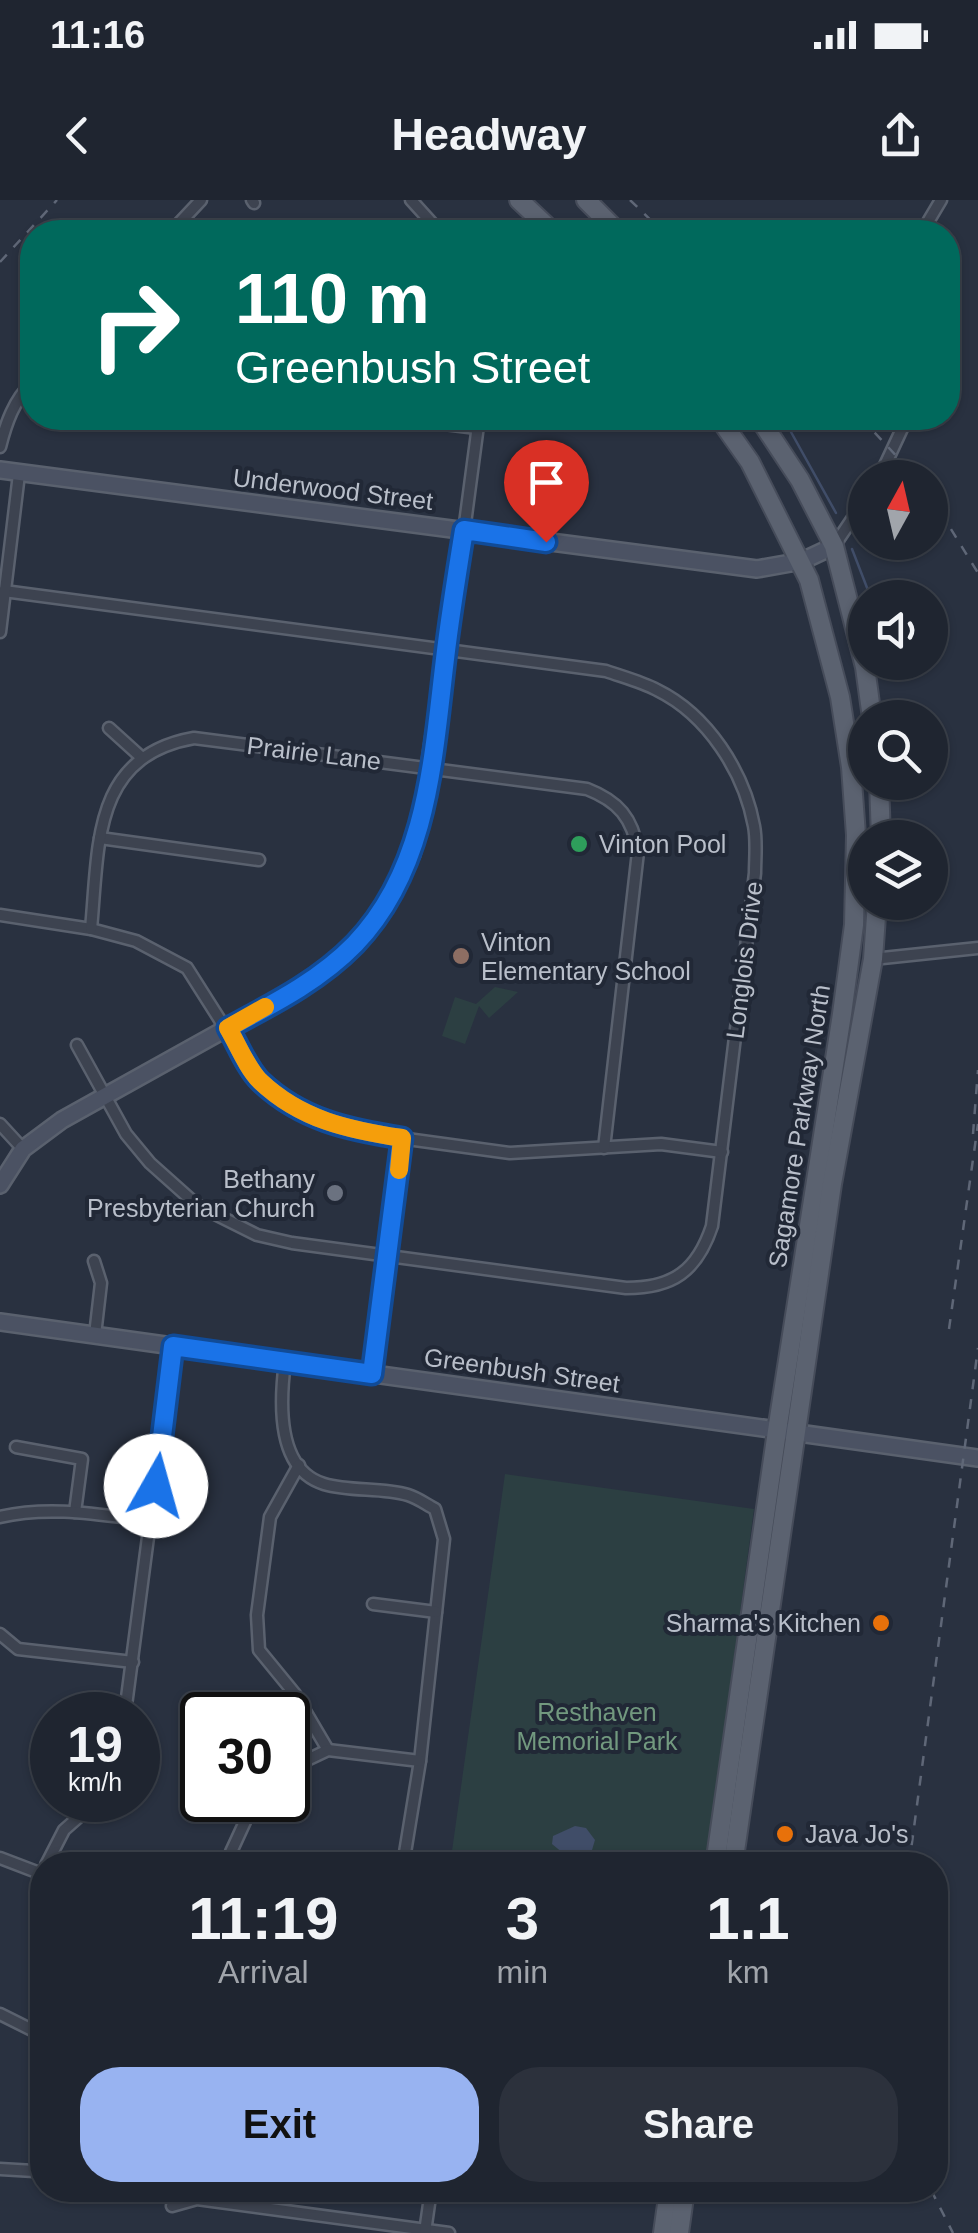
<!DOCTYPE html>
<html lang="en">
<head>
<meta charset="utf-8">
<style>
	:root { --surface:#1f2530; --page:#2c313c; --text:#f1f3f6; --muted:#a1a5ab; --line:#3c424c; --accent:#98b3f1 }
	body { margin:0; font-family:Helvetica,sans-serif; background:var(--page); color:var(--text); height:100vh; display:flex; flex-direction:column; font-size:38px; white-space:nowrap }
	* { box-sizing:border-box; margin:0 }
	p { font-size:32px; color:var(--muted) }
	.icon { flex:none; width:55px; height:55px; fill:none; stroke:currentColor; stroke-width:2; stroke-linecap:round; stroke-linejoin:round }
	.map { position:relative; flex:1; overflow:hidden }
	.sheet { position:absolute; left:30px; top:1652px; width:918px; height:350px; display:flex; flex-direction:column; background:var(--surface); border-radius:40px; box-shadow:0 2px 8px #0004,0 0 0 2px var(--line) }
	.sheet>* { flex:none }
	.hud { position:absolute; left:20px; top:20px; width:940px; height:210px; border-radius:40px; box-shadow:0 2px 8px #0004,0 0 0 2px var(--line); background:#00695c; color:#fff; overflow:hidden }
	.needle { width:65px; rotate:8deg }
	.fabs { position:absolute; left:848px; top:260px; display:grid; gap:20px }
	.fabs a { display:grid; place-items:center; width:100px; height:100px; border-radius:50%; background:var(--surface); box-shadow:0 2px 8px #0004,0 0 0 2px var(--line); font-size:50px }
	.speed { position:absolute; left:30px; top:1492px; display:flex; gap:20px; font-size:50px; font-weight:700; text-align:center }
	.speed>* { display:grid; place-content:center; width:130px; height:130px; border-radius:50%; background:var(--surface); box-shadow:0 2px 8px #0004,0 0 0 2px var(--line); line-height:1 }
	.speed small { font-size:25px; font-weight:400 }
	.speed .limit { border:5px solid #111; border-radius:15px; background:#fff; color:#111 }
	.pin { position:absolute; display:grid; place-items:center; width:85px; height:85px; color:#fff; margin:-102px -42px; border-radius:50% 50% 50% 0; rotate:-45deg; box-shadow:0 0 10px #0007 }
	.pin .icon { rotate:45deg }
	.me { position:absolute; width:110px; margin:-55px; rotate:7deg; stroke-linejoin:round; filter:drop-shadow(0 0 8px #0008) }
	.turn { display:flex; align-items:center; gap:35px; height:210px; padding:0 50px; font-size:45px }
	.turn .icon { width:130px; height:130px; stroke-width:2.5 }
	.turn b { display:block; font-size:70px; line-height:85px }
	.eta { display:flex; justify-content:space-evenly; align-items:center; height:170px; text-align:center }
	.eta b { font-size:60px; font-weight:800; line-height:70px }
	.cta { display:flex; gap:20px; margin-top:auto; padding:20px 50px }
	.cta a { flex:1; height:115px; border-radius:40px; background:var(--accent); color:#111; font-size:40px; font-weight:800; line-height:115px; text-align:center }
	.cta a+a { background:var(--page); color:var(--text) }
	.status { display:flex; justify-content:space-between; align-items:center; height:70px; padding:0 50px; background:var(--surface); direction:ltr }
	.status svg { height:28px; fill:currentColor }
	header { display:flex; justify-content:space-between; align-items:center; height:130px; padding:0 50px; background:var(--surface); font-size:45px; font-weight:800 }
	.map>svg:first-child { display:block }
</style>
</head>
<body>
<div class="status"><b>11:16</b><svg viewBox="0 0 49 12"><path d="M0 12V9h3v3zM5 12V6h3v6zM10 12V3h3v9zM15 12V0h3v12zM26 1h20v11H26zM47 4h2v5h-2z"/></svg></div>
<header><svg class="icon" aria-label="back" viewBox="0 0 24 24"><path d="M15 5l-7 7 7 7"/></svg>Headway<svg class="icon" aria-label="share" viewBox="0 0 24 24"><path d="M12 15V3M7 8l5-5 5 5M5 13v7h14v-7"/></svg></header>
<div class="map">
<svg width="978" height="2033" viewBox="0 0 978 2033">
	<rect width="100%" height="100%" fill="#293140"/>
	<!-- green -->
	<g fill="#2c3f42">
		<polygon points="495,787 518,792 489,818 479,806 465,844 442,836 455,797 476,804"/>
		<polygon points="505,1274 754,1309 706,1665 450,1665"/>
	</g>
	<!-- water -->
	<polygon fill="#404d68" points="575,1626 586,1628 595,1640 589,1660 583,1664 575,1663 552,1644 553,1636"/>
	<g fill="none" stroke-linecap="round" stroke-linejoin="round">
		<!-- stream -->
		<g stroke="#404d68" stroke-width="2.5">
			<polyline points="787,218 786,223 836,313"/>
			<polyline points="852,349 871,398"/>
		</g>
		<defs>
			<g id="street">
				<polyline points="252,0 254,3"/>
				<polyline points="411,0 440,32"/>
				<polyline points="171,32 201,0"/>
				<polyline points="922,32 941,0"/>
				<polyline points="395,218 477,228"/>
				<path d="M0,247C6,223 14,200 32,183"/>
				<polyline points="879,278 907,218"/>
				<polyline points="464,331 479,218"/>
				<polyline points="834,346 865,300"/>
				<path d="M4,391L606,471C623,477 642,482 657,490C708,515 744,572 754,626C757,641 755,658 755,673L712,1026C697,1071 673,1088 626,1088L292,1043L257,1035L197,1005L150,963L126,934L77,845"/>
				<polyline points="0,432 19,274"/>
				<polyline points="109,528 141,557"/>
				<polyline points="100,638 259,660"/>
				<polyline points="0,715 91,729 136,741 187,768 258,880 294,906 328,925 356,932 510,953 661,944 722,952"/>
				<path d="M91,729C99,645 92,556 194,538L587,589C618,601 633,618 638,652L604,948"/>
				<polyline points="873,759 978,748"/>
				<polyline points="0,924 23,949"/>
				<polyline points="94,1061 101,1083 95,1135"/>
				<path d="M285,1162C280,1200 275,1269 324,1284C351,1292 381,1287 408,1295C418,1298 427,1305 435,1309L444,1339L420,1561L403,1665"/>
				<polyline points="372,1174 402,939"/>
				<polyline points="16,1247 82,1259 75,1312"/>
				<polyline points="299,1265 270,1317 257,1415 259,1450 295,1494 328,1550"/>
				<path d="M0,1317C50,1305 101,1315 151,1321"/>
				<polyline points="373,1404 436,1412"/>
				<polyline points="0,1434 18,1449 133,1462"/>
				<polyline points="125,1513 173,1146"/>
				<polyline points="288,1569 328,1550 420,1561"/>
				<polyline points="0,1658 42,1674"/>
				<polyline points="46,1665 64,1630 98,1600"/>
				<polyline points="230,1665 231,1652 255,1600"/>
				<polyline points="0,1814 42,1835"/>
				<polyline points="0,1969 34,1971 42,1975"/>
				<polyline points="172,2006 197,1999 449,2033"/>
				<polyline points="425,2032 431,1990"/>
			</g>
			<g id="secondary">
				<polyline points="0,270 757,369 802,361 834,346"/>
				<polyline points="0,985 23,949 62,920 308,783 353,746 374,722 412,654 423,610 464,331"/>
				<polyline points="0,1122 978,1258"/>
			</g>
			<g id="primary">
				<polyline points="519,0 553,32"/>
				<polyline points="586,0 618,32"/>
				<polyline points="759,218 800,280 834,346 865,467 872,518"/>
				<polyline points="879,582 881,638"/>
				<polyline points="715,1665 777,1231 842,814 854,725 856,635 851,567 840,497 809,380 750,262 719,218"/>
				<polyline points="733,1665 832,984 873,759 877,702"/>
				<polyline points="663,2033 669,1990"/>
				<polyline points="679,2033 685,1990"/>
			</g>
		</defs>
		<!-- street casing -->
		<use href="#street" stroke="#5a616e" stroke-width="15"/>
		<!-- secondary casing -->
		<use href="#secondary" stroke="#5a616e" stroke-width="20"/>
		<!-- primary casing -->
		<use href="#primary" stroke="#464c5a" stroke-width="22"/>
		<!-- street -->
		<use href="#street" stroke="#3d4350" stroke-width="10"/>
		<!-- secondary -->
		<use href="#secondary" stroke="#4b5263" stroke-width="15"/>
		<!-- primary -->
		<use href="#primary" stroke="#5b6270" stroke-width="18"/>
		<!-- rail -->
		<g stroke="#5f6777" stroke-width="2.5" stroke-dasharray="10 10" stroke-linecap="butt">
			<polyline points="630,0 663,32"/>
			<polyline points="0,62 57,0"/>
			<polyline points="861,218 917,278"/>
			<polyline points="930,295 978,373"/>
			<polyline points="973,934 978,870"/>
			<polyline points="949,1129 978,924"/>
			<polyline points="909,1665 978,1148"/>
			<polyline points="931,1990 953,2033"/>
		</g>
	</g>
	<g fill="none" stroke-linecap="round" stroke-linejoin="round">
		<defs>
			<path id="route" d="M156,1286L173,1146L372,1174L402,938C349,930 301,920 260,881C247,868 238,845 228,828C273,804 319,781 355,744C428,668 433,558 445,459C450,416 457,373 464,330L546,342"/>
		</defs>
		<!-- route casing -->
		<use href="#route" stroke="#114b97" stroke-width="25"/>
		<!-- route -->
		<use href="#route" stroke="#1a73e8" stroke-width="18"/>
		<!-- slow -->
		<path stroke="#f59e0b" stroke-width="18" d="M265,807L228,828C238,845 247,868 260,881C301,920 349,930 402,938L399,970"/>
	</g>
	<!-- markers -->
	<circle fill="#2e9e5b" stroke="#212836" stroke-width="4" cx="579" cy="644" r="10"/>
	<circle fill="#8d6e63" stroke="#212836" stroke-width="4" cx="461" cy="756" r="10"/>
	<circle fill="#6b7280" stroke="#212836" stroke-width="4" cx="335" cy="993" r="10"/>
	<g fill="#e8710a" stroke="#212836" stroke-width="4">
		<circle cx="881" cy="1423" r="10"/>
		<circle cx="785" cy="1634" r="10"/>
	</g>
	<g text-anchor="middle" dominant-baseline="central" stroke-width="8" stroke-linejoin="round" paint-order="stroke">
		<!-- street labels -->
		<g font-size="25" fill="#b9bfca" stroke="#212836">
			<text transform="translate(333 289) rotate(7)">Underwood Street</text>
			<text transform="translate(314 553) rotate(7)">Prairie Lane</text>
			<text transform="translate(744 760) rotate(-83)">Longlois Drive</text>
			<text transform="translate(799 926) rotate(-81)">Sagamore Parkway North</text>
			<text transform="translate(522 1170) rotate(8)">Greenbush Street</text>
		</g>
		<!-- poi labels -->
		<g font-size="25" fill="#b9bfca" stroke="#212836" text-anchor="start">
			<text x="599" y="644">Vinton Pool</text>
			<text x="481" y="742">Vinton<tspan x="481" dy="29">Elementary School</tspan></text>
			<text x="315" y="979" text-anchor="end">Bethany<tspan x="315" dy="29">Presbyterian Church</tspan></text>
			<text x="861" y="1423" text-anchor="end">Sharma's Kitchen</text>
			<text x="805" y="1634">Java Jo's</text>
		</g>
		<!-- park labels -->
		<g font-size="25" fill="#72997f" stroke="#212836">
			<text x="597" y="1512">Resthaven<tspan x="597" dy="29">Memorial Park</tspan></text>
		</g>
	</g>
</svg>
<div class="fabs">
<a><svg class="needle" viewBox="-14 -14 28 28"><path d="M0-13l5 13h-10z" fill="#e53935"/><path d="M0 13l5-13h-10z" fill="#a1a5ab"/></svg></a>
<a><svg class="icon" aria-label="sound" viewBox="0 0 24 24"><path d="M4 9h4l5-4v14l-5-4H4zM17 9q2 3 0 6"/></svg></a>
<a><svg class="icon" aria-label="search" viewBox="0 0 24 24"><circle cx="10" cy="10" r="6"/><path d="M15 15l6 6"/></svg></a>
<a><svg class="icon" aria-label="layers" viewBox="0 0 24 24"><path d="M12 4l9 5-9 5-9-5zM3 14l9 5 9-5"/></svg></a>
</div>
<div class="speed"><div>19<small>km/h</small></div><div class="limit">30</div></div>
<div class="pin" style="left:546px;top:342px;background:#d93025"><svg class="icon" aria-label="arrive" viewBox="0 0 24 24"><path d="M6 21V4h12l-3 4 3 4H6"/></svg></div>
<svg class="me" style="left:156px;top:1286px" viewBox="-20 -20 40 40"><circle r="19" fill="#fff"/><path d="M0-13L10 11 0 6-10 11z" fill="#1a73e8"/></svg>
<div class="hud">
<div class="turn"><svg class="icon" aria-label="right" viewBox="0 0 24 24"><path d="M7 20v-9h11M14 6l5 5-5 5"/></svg><div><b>110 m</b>Greenbush Street</div></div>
</div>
<section class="sheet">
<div class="eta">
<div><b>11:19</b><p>Arrival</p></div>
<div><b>3</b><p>min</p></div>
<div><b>1.1</b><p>km</p></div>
</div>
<div class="cta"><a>Exit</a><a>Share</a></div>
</section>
</div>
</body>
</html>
